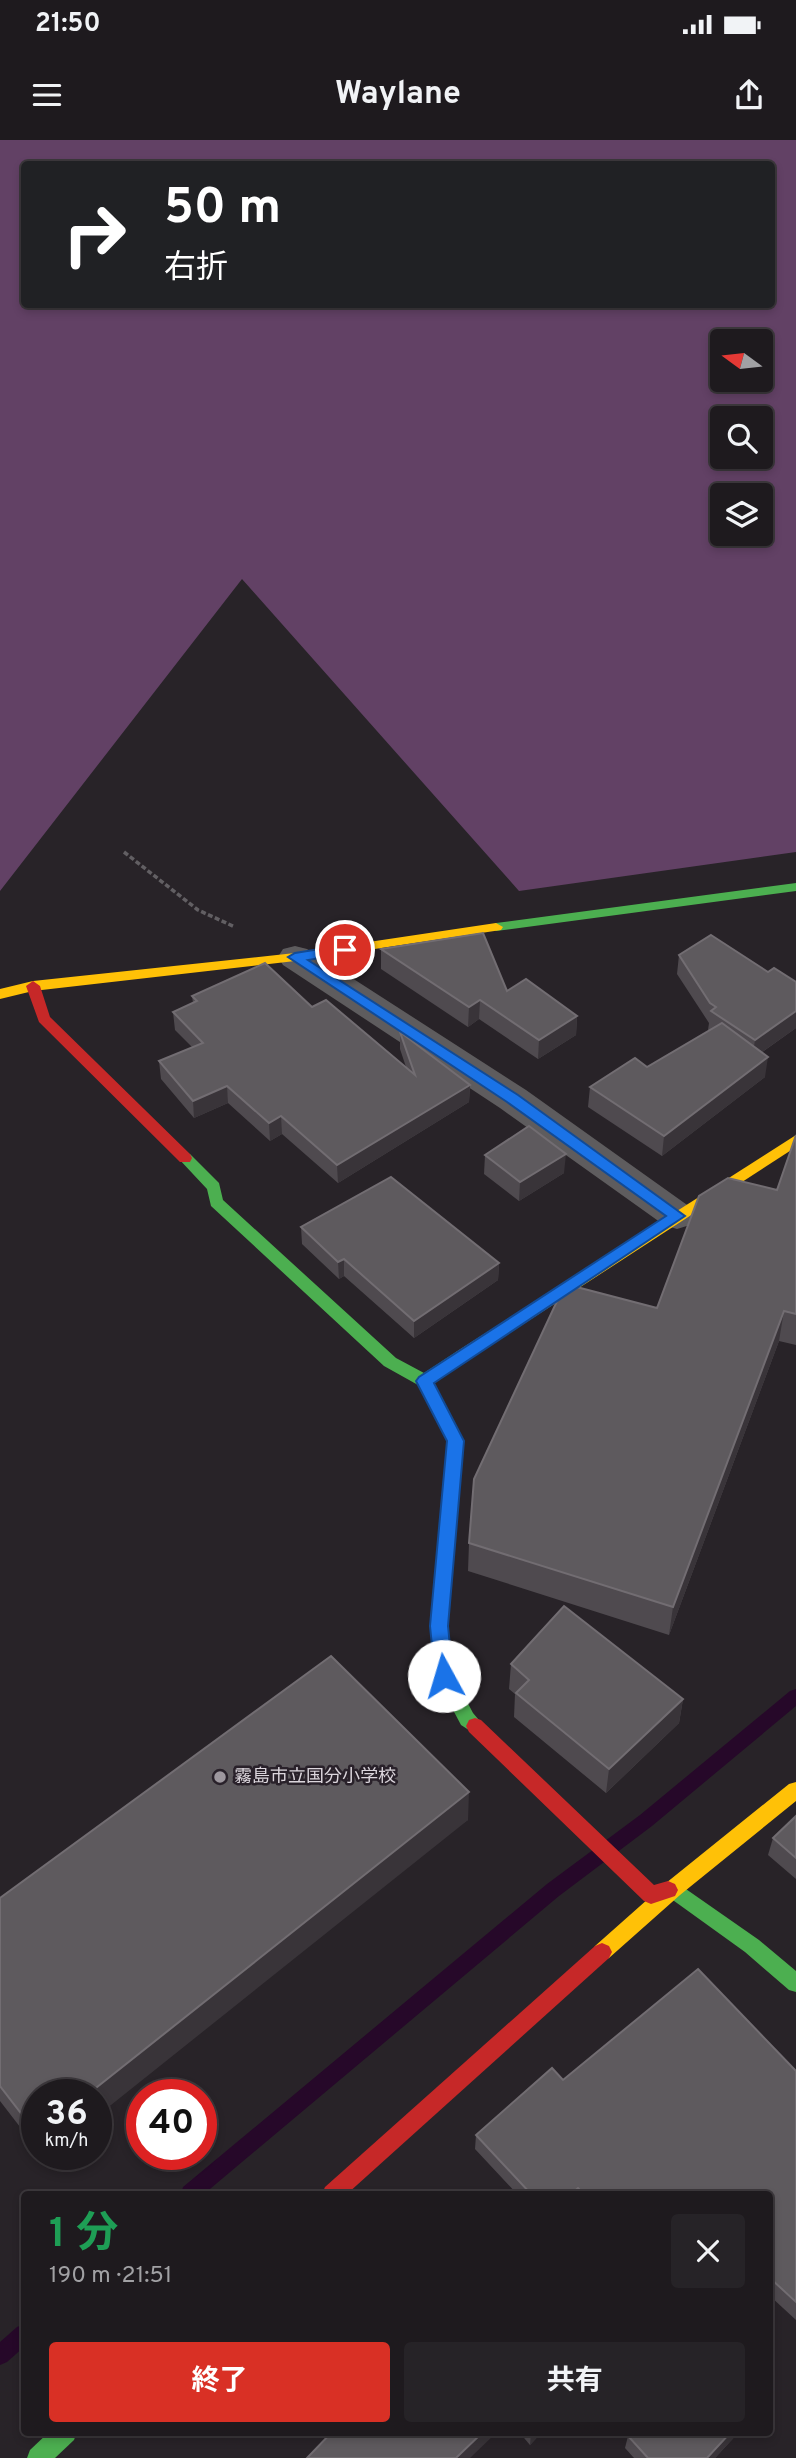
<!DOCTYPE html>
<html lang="ja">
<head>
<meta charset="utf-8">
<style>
	:root { --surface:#1e1a1e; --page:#262327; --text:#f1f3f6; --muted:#a1a1a4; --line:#3c383c; --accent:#d93025 }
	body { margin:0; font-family:Overpass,"Noto Sans JP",sans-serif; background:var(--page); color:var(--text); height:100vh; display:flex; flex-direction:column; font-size:26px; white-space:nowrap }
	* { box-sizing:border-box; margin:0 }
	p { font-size:23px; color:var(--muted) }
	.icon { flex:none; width:38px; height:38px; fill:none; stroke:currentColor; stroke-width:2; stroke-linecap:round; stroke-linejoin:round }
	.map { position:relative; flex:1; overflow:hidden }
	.sheet { position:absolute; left:21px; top:2051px; width:752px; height:245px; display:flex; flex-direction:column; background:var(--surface); border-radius:7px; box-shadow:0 4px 10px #0003,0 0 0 2px var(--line) }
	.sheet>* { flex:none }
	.guide { position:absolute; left:21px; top:21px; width:754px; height:147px; border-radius:7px; box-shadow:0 4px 10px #0003,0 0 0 2px var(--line); background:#202124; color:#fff; overflow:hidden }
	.needle { width:46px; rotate:285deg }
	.buttons { position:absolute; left:710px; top:189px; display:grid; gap:14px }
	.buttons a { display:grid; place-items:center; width:63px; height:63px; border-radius:7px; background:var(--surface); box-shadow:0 4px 10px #0003,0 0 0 2px var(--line); font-size:35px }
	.speed { position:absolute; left:21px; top:1939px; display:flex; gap:14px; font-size:35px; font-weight:700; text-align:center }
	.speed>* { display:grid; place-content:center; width:91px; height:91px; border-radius:50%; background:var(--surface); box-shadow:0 4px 10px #0003,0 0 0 2px var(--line); line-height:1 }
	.speed small { font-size:18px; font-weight:400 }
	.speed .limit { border:10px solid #d22; background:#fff; color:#111 }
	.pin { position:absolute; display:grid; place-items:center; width:60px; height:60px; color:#fff; margin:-30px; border:4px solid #fff; border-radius:50%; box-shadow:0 2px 7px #0007 }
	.me { position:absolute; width:77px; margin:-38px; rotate:354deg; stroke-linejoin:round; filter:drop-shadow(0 0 5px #0008) }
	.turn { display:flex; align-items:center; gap:24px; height:147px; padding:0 28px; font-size:32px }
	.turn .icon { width:91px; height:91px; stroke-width:2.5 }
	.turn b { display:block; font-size:49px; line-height:60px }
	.round { display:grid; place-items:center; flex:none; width:74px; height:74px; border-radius:7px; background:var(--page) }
	.head { display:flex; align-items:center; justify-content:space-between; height:119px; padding:0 28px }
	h1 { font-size:42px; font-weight:700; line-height:52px; color:#1e9e55 }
	.button { display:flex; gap:14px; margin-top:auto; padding:14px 28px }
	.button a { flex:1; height:80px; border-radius:7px; background:var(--accent); color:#fff; font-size:28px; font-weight:700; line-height:80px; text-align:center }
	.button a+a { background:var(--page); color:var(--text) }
	.status { display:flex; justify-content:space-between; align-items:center; height:49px; padding:0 35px; background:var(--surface); direction:ltr }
	.status svg { height:19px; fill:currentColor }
	header { display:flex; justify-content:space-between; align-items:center; height:91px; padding:0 28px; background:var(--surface); font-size:32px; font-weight:700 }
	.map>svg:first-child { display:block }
</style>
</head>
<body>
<div class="status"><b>21:50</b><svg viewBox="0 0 49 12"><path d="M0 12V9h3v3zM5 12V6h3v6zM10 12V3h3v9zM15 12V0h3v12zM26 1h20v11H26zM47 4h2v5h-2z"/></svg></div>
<header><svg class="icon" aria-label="menu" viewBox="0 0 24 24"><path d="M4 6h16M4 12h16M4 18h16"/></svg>Waylane<svg class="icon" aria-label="share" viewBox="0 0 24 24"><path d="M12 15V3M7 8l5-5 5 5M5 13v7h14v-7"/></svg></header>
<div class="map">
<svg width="796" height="2318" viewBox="0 0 796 2318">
	<rect width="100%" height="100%" fill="#282328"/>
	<!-- forest -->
	<path fill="#624165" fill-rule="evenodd" d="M0,0H796V712L519,751L242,439L0,751ZM24,24H772V164H24ZM723,201H761V240H723ZM723,278H761V317H723ZM723,355H761V394H723Z"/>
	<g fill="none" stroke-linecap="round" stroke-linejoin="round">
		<!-- stream -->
		<g fill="#260829" fill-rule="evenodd">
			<polygon points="796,1549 796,1566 652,1686 559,1756 204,2054 181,2054 183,2047 547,1744 640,1675 790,1551"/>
			<polygon points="24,2184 24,2207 7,2222 0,2225 0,2202 17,2187"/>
		</g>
		<!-- path -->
		<polyline stroke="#625f63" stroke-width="3.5" stroke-dasharray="5 2.5" stroke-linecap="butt" points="124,712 198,770 235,787"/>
		<!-- street -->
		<polygon fill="#5e5c5e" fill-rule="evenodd" points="295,806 307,809 526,950 690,1067 696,1076 690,1085 677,1089 664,1085 500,968 283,825 278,817 283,809"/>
		<!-- fast -->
		<g fill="#4caf50" fill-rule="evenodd">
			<polygon points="796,743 796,751 496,791 489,787 496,783"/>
			<polygon points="185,1013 190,1014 219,1043 223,1060 396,1218 424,1233 456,1212 468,1212 470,1216 468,1220 433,1243 464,1301 448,1486 453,1535 473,1573 484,1586 481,1592 475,1594 461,1585 435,1536 430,1486 448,1301 418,1245 384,1226 211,1066 207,1049 178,1018"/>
			<polygon points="673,1740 759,1800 796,1831 796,1852 789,1850 745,1812 670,1758 661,1756 658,1750 661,1744"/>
			<polygon points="49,2292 77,2292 74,2300 55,2318 27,2318 30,2310"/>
		</g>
		<!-- slow -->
		<g fill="#ffc107" fill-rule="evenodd">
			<polygon points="496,783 503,787 501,790 295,821 33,851 0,859 0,849 33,841 295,813"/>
			<polygon points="796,995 796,1007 468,1220 456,1220 454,1216 456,1212"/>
			<polygon points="796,1642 796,1661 680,1755 609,1818 602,1821 595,1818 592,1812 595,1806 666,1743 789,1644"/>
		</g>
		<!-- jam -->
		<g fill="#c62828" fill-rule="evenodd">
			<polygon points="33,841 40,846 50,877 190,1014 192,1018 190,1022 180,1022 39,882 26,846"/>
			<polygon points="475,1578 481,1580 654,1745 668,1741 675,1744 678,1750 675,1756 651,1764 644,1761 469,1592 466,1586 469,1580"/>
			<polygon points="602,1803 609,1806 612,1812 609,1818 347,2054 322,2054 325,2047 595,1806"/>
		</g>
	</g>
	<!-- wall -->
	<g fill="#4f4a4f">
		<polygon points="381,809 577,876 576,895 538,919 479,879 468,887 381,829"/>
		<polygon points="679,815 768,832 796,842 796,888 761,913 765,937 662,1016 588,967 590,947 647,927 709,891 708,890 709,883 677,834"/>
		<polygon points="192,856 312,867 406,927 400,909 400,892 470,945 469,962 338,1043 282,994 270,1001 228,963 194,978 161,939 159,921 192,907 175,890 173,872 193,863"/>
		<polygon points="796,995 796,1205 779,1201 669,1495 468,1431 469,1403 657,1168 777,1050"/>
		<polygon points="485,1015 564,1033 519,1061 484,1034"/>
		<polygon points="301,1087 499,1123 498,1140 414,1198 344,1136 339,1139 302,1104"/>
		<polygon points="511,1524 683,1559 679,1583 606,1653 514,1577 515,1554 509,1549"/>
		<polygon points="796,1676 796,1739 768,1715 773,1698"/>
		<polygon points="468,1680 37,1955 37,2009 0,1961 0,1758"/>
		<polygon points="796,1931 796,2180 770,2156 770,2054 517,2054 475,2009 476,1995 563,1940"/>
		<polygon points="519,2292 542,2292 530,2305"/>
		<polygon points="739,2292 715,2318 634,2318 625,2308 628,2296"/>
	</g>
	<!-- shaded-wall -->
	<g fill="#393439">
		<polygon points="480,860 479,879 468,887 469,867"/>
		<polygon points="796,871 796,888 752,919 755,900"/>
		<polygon points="577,876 576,895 538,919 539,900"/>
		<polygon points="768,917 765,937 662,1016 664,996"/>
		<polygon points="470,945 469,962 338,1043 337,1025"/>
		<polygon points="227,946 228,963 194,978 193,961"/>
		<polygon points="281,976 282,994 270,1001 269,983"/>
		<polygon points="566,1014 564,1033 519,1061 520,1042"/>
		<polygon points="344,1119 344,1136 339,1139 338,1122"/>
		<polygon points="499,1123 498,1140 414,1198 414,1181"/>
		<polygon points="784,1171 779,1201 669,1495 673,1467"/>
		<polygon points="683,1559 679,1583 606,1653 609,1629"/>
		<polygon points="469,1652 468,1680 96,1977 96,1955 87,1955"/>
		<polygon points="43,2014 50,2014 44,2019"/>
		<polygon points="483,2292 497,2292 470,2318 456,2318"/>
		<polygon points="531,2292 542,2292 530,2305"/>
		<polygon points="731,2292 739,2292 715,2318 707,2318"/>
	</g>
	<!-- building -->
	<g fill="#5e5a5e" stroke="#726d72" stroke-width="2">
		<polygon points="483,793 507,851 526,839 577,876 539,900 480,860 469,867 381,809"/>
		<polygon points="711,795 768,832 774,828 796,842 796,871 755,900 711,871 716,867 710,863 679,815"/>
		<polygon points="265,823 312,867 326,860 415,935 400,892 470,945 337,1025 281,976 269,983 227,946 193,961 159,921 203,903 173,872 197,861 192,856"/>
		<polygon points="722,883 768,917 664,996 590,947 635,918 647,927"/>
		<polygon points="529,986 566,1014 520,1042 485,1015"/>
		<polygon points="796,995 796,1174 784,1171 673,1467 469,1403 474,1339 565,1144 657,1168 699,1056 728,1038 777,1050"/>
		<polygon points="391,1037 499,1123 414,1181 344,1119 338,1122 301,1087"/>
		<polygon points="564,1466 683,1559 609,1629 516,1553 529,1540 511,1524"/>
		<polygon points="331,1516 469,1652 87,1955 37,1955 37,1994 0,1946 0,1758"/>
		<polygon points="796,1676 796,1718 773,1698"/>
		<polygon points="698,1829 796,1931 796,2162 770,2138 770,2054 584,2054 578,2048 571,2054 531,2054 476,1995 552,1928 563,1940"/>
		<polygon points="332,2292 483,2292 456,2318 307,2318"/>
		<polygon points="631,2292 731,2292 707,2318 648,2318 628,2296"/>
	</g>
	<!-- route -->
	<polygon fill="#1a73e8" stroke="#114b97" stroke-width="2" points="345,805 350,807 350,813 308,820 518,955 685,1076 434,1243 464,1301 448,1486 453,1536 451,1542 444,1544 438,1542 435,1536 430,1486 447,1301 416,1241 419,1237 666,1076 507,962 288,817 295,813"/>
	<!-- markers -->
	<circle fill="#9d979e" stroke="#29212a" stroke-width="2.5" cx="220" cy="1637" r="7"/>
	<g text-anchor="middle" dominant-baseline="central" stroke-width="5" stroke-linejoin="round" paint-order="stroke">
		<!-- poi labels -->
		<g font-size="18" fill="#dcd6dd" stroke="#29212a" text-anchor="start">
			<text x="234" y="1637">霧島市立国分小学校</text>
		</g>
	</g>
</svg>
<div class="buttons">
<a><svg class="needle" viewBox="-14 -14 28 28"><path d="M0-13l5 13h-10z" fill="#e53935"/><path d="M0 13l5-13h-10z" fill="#a1a1a4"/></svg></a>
<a><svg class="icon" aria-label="search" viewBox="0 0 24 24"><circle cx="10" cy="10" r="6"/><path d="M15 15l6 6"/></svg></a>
<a><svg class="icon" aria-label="layers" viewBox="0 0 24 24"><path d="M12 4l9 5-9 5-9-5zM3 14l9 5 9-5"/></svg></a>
</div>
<div class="speed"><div>36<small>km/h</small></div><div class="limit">40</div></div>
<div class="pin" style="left:345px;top:810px;background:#d93025"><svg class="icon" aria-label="arrive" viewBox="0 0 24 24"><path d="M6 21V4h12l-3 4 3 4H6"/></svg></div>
<svg class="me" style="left:444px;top:1536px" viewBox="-20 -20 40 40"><circle r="19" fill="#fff"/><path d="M0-13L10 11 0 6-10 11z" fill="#1a73e8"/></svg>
<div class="guide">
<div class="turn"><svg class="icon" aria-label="right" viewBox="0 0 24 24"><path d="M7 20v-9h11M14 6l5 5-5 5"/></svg><div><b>50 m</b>右折</div></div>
</div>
<section class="sheet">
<div class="head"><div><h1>1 分</h1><p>190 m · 21:51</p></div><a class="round"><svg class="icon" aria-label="close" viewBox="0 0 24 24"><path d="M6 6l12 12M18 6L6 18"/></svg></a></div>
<div class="button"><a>終了</a><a>共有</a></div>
</section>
</div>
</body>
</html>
